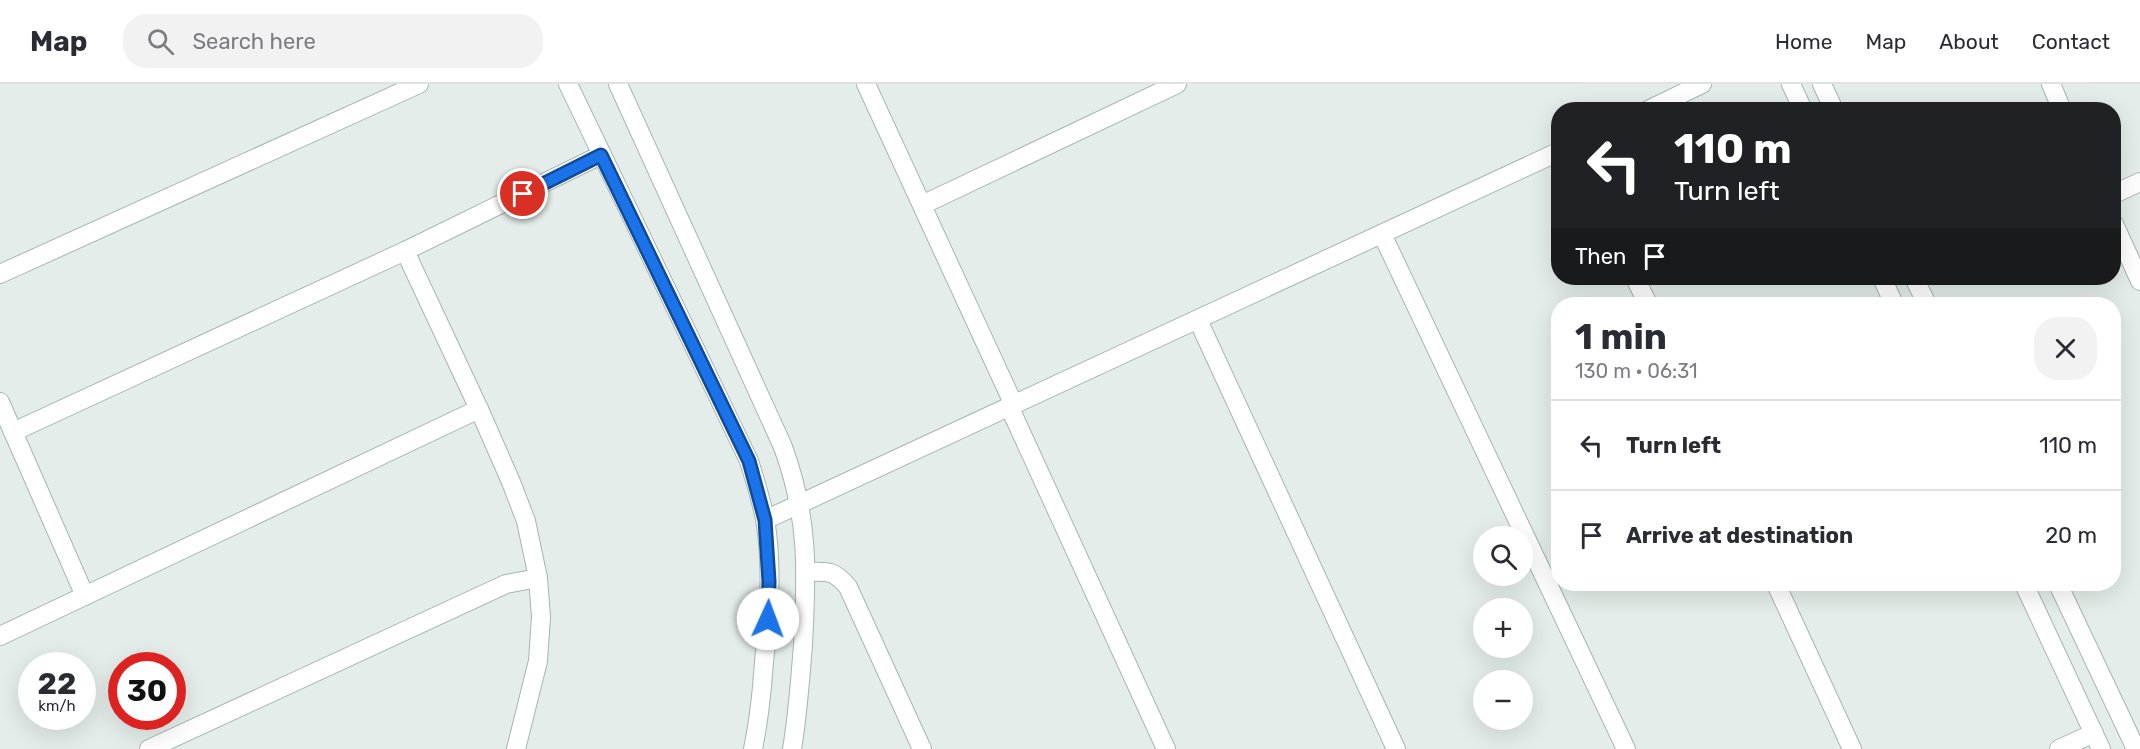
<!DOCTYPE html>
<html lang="en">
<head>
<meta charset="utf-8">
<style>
	:root { --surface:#fff; --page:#f2f2f3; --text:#2b2b33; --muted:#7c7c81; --line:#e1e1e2 }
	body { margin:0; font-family:Rubik,sans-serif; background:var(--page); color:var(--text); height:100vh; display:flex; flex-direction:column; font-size:22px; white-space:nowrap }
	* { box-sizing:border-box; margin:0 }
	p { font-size:20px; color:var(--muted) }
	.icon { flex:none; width:33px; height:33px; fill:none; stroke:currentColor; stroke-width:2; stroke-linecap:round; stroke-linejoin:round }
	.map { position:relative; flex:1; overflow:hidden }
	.panel { position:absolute; left:1551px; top:213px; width:570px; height:294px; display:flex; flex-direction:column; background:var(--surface); border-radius:24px; box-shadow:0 6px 24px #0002 }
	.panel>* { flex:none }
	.hud { position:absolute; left:1551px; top:18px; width:570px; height:183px; border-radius:24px; box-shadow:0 6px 24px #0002; background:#202124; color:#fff; overflow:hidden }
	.tools { position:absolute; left:1473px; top:442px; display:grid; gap:12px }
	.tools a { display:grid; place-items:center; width:60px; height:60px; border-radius:50%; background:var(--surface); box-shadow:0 6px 24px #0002; font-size:30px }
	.speed { position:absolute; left:18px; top:568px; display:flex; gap:12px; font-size:30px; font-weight:700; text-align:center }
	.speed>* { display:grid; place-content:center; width:78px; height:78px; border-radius:50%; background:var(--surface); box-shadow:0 6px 24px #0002; line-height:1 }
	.speed small { font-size:15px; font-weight:400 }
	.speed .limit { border:9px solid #d22; background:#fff; color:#111 }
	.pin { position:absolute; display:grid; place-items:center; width:51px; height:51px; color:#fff; margin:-26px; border:3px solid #fff; border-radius:50%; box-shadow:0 2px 6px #0007 }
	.me { position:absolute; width:66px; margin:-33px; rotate:2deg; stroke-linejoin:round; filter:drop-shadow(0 0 4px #0008) }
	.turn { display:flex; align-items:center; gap:21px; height:126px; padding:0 24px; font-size:27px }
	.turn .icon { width:78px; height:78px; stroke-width:2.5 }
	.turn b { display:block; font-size:42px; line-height:51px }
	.then { display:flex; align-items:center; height:57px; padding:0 24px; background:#0003; gap:12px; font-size:22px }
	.round { display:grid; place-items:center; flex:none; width:63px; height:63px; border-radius:24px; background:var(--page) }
	.summary { display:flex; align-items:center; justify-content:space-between; height:102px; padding:0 24px }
	h1 { font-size:36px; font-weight:700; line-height:45px }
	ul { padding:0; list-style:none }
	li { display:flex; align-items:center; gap:18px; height:90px; padding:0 24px; border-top:2px solid var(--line) }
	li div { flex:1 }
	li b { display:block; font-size:22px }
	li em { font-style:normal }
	header { display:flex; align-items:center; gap:36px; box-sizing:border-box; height:84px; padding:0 30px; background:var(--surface); border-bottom:2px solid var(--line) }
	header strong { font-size:28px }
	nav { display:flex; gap:33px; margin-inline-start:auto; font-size:21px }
	.search { width:420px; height:54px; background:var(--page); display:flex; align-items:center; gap:15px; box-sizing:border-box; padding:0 21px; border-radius:24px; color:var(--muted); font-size:22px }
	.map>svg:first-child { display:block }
</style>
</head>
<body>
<header>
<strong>Map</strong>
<div class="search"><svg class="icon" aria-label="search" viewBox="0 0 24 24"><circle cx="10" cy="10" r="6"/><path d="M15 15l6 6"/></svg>Search here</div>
<nav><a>Home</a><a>Map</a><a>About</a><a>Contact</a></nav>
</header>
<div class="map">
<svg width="2140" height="665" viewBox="0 0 2140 665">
	<rect width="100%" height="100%" fill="#e4ede9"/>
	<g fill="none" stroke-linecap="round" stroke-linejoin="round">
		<defs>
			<g id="minor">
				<path d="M568,0L749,377C755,396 761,415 765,435C773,482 769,531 764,578C762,607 759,636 753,665"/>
				<path d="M618,0L783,363C809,434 807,487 803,561C800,596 798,630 792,665"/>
				<polyline points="866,0 1013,319"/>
				<polyline points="1791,0 1803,26"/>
				<polyline points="1822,0 1834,26"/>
				<polyline points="2051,0 2062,26"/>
				<polyline points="1648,26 1702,0"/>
				<polyline points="2114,110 2140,98"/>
				<polyline points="922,121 1177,0"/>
				<polyline points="2114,140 2140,197"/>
				<polyline points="1382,150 1626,665"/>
				<polyline points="405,167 479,325 511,398 526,437 538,494 541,533 538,577 516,665"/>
				<polyline points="0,190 419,0"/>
				<polyline points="1635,194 1648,220"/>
				<polyline points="1882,194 1894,220"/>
				<polyline points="1914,194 1927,220"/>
				<polyline points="1198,236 1396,665"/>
				<polyline points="0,318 85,512"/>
				<polyline points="1009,322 1166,665"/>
				<polyline points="13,348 405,167 601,71"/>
				<polyline points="765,436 1558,68"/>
				<path d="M806,488C827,487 834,486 848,503L922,665"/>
				<polyline points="1776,500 1852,665"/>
				<polyline points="2024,500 2101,665"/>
				<polyline points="2058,500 2136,665"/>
				<polyline points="0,552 479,325"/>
				<polyline points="149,665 506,500 538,494"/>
				<polyline points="2059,665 2094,649"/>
			</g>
		</defs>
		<!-- minor casing -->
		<use href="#minor" stroke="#a7b5b0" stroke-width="20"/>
		<!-- minor -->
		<use href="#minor" stroke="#fff" stroke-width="18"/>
	</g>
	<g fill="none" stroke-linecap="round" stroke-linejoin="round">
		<defs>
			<polyline id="route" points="523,110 601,71 749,377 765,436 769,497 768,535"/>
		</defs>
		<!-- route casing -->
		<use href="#route" stroke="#114b97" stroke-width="15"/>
		<!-- route -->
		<use href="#route" stroke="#1a73e8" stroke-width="10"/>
	</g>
</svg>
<div class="tools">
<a><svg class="icon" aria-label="search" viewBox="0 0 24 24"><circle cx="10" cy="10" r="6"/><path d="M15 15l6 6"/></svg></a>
<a>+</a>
<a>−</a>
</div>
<div class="speed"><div>22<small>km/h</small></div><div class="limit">30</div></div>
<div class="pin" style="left:523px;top:110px;background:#d93025"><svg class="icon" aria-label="arrive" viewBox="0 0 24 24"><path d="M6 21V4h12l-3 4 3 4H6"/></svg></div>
<svg class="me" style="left:768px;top:535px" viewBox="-20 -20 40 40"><circle r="19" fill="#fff"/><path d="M0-13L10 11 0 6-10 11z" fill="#1a73e8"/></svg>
<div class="hud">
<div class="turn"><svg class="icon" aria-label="left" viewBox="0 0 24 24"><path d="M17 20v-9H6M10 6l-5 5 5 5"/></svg><div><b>110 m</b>Turn left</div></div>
<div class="then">Then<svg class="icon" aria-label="arrive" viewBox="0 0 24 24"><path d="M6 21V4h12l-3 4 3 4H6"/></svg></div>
</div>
<section class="panel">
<div class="summary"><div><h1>1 min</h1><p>130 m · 06:31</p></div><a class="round"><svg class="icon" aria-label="close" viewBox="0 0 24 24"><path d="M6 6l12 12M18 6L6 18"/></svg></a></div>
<ul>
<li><svg class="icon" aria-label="left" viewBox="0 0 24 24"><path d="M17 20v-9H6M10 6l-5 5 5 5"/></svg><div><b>Turn left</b></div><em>110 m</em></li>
<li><svg class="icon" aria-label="arrive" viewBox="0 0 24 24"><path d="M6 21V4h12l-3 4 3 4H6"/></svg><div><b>Arrive at destination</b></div><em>20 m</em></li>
</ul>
</section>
</div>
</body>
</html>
